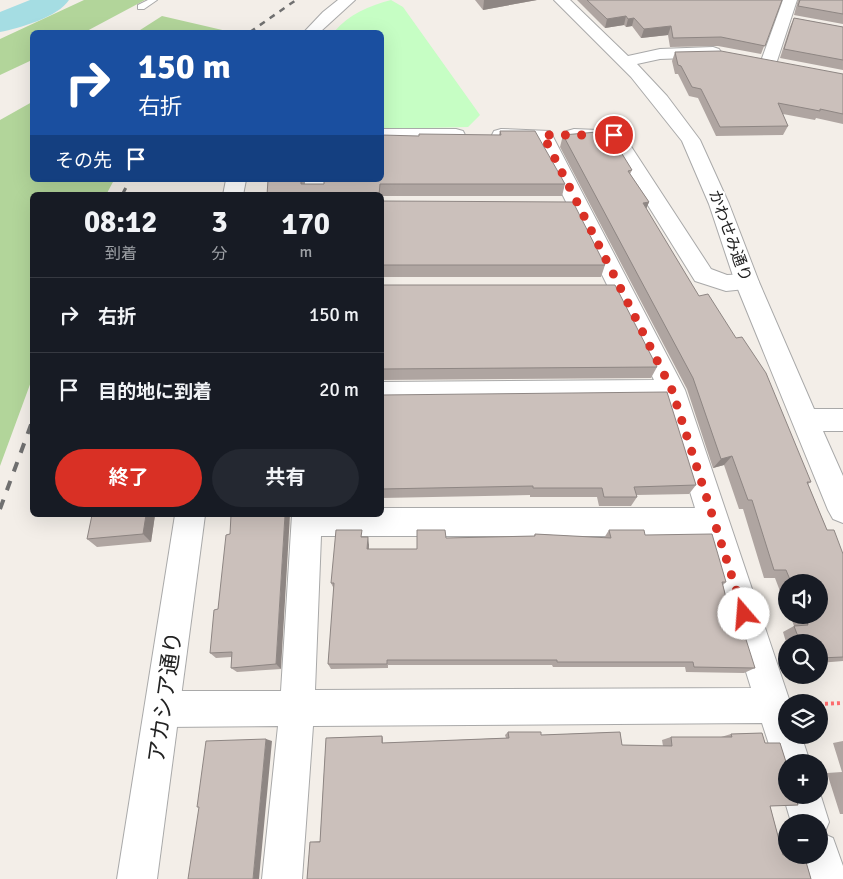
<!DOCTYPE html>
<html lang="ja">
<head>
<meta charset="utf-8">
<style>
	:root { --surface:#171b24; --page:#242831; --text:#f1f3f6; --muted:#9ea1a6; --line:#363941; --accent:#d93025 }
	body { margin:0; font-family:Signika,"Noto Sans JP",sans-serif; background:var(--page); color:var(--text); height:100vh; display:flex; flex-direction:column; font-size:19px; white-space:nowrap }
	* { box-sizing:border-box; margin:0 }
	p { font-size:16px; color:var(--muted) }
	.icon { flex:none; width:28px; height:28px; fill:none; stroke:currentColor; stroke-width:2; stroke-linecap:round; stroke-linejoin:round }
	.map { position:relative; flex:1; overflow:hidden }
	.drawer { position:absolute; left:30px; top:192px; width:354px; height:325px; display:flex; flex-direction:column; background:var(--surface); border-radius:8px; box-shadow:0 5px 20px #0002 }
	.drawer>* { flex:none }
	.top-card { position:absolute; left:30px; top:30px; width:354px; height:152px; border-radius:8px; box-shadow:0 5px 20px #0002; background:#1a4fa0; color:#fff; overflow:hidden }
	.tools { position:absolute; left:778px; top:574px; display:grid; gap:10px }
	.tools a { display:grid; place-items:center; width:50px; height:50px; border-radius:50%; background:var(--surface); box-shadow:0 5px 20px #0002; font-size:25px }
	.pin { position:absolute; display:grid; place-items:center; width:42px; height:42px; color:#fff; margin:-21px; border:2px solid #fff; border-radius:50%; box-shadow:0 1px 5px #0007 }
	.me { position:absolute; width:55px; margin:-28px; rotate:342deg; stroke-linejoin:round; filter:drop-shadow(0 0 4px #0008) }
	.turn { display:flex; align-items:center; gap:18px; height:105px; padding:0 25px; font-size:22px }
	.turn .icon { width:65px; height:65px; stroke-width:2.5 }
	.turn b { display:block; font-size:35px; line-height:42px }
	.then { display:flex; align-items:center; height:48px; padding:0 25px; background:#0003; gap:10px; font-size:19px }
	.eta { display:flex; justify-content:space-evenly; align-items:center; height:85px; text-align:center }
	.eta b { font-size:30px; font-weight:700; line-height:35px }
	.cta { display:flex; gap:10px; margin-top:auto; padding:10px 25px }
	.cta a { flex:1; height:58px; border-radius:30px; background:var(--accent); color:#fff; font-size:20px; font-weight:700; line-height:58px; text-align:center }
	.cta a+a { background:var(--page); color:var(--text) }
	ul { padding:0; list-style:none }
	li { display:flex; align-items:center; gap:15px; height:75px; padding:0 25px; border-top:1px solid var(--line) }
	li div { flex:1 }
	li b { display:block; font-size:19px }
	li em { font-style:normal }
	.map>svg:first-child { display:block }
</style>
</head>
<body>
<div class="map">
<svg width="843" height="879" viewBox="0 0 843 879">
	<rect width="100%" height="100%" fill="#f3eee8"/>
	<!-- forest -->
	<g fill="#b2d59a">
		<polygon points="84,0 145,0 85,32 32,32 32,60 0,75 0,39"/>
		<polygon points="162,16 231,32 137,32"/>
		<polygon points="32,102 32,180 114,180 106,195 32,195 32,379 0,466 0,120"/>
	</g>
	<!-- park -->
	<path fill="#c6fec4" d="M391,0L403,7L480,115L468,127L381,129V32H334C349,14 369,6 391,0Z"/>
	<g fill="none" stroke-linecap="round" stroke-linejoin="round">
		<!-- river -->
		<path fill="#a5dde3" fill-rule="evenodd" d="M30,0H69C58,17 20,28 0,32V12Z"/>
		<defs>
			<polygon id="service" points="148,0 157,0 144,9 138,9 138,5"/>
			<g id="minor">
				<polygon points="783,0 797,0 777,61 775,65 763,65 761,61"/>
				<polygon points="381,129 456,129 463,131 465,135 463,139 456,141 381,141"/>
				<path d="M501,129L550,131L685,390L790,702H786V735H801L810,762H786V778L779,775L762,723L313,726L302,879H262L278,726L163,727L151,721L145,709L151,697L163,691H281L292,515H381V508H695L662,401L381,404V382L654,380L536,141L494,139L492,135L494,131ZM321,536H704L751,688L315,690Z"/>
				<polygon points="574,129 621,131 711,269 727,275 747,274 755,276 759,282 755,288 726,291 695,281 608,141 567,139 565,135 567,131"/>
				<rect x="305" y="180" width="20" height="15"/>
				<polygon points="786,788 786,795 819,795 819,790 829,822 824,834 833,838 843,866 843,879 807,879 800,855 819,855 819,822 791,822 783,795"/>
			</g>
			<g id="tertiary">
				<polygon points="338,0 355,0 320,32 304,32 323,12"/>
				<polygon points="554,0 570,0 628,56 660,49 713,47 719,49 721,52 719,55 713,57 660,59 637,64 667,96 700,140 729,204 759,282 814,409 843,409 843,431 823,431 843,476 843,523 833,519 828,510 735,282 709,204 682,141 631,77"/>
				<polygon points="226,180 246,180 243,195 223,195"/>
				<polygon points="175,515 205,515 157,879 117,879"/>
			</g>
		</defs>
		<!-- service casing -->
		<use href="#service" stroke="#a9a9a9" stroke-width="2"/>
		<!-- minor casing -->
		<use href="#minor" stroke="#a9a9a9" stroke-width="2"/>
		<!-- tertiary casing -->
		<use href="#tertiary" stroke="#a9a9a9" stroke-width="2"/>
		<!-- path -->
		<polyline stroke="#ff6d6f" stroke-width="4" stroke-dasharray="3 3" stroke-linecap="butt" points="819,704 843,703"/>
		<!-- service -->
		<use href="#service" fill="#fff" fill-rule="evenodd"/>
		<!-- minor -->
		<use href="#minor" fill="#fff" fill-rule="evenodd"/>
		<!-- tertiary -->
		<use href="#tertiary" fill="#fff" fill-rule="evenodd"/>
		<!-- rail-far2 -->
		<polyline stroke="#707070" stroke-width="2.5" stroke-dasharray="6 6" stroke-linecap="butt" points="250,32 296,0"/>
		<!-- rail-far1 -->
		<polyline stroke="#707070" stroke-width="3" stroke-dasharray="8 8" stroke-linecap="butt" points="122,195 130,180"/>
		<!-- rail -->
		<polyline stroke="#707070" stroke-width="4" stroke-dasharray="10 10" stroke-linecap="butt" points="0,509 32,422"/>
	</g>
	<!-- wall -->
	<g fill="#afa5a1">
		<polygon points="475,0 537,0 483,10"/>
		<polygon points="577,0 782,0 761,54 718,46 670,47 668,35 641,38 632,26 626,27 624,25 605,28"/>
		<polygon points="798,0 843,0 843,24 794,15"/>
		<polygon points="794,18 843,27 843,70 780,58 790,27"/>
		<polygon points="675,52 843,74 843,124 816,118 815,120 783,114 788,126 783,135 716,136 698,98 689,96 678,74 675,74 672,61"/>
		<polygon points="500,131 565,184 562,196 381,196 381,195 267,195 304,180 304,184 324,184 419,136 499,135"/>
		<polygon points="563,135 632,170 630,174 649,202 646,209 811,482 808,484 827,530 843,554 843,661 819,663 819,642 786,642 783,632 794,626 790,615 819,615 819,582 786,582 786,607 775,578 764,578 743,509 739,509 724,465 713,468 687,389 560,147"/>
		<polygon points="381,201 605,265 601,277 381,277"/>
		<polygon points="381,285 657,367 651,378 381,380"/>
		<polygon points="381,395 696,485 689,494 636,495 637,497 631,506 599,506 597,497 530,497 530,495 381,498"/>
		<polygon points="155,515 151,542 97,547 87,539"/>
		<polygon points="609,530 645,535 726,582 723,585 734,629 755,668 744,673 686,672 685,667 553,667 552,665 388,665 388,668 331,669 328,664 334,589 331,583 363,537 369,545 369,549 417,549 446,538 534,536 535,534 604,538"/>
		<polygon points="230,534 281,669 237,672 231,668 231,657 216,658 210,653 218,609"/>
		<polygon points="508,732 541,732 541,735 620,732 622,745 663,746 662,740 671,737 721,737 731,734 762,733 765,743 780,743 786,762 786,795 795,795 798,805 770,806 783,854 786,854 786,855 804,855 811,879 307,879 310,842 320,841 326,738 382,736 383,738 383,743 506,738 505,735"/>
		<polygon points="843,741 843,814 840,814 827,773 842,772 833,743"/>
	</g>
	<!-- shaded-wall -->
	<g fill="#8e8683">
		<polygon points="484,0 537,0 483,10"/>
		<polygon points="626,16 624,25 605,28 607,19"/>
		<polygon points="634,18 632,26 626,27 628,19"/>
		<polygon points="671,26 668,35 641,38 644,29"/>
		<polygon points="649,202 644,214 643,203"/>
		<polygon points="732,456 724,465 713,468 721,459"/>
		<polygon points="146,515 155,515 151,542 143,534"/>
		<polygon points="285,515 290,515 281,669 276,664"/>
		<polygon points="368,537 369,545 368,557 367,549"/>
		<polygon points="266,739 272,741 259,879 253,879"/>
	</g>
	<!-- building -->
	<g fill="#cbc0bb" stroke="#8e8683">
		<polygon points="587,0 782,0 765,46 721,37 673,38 671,26 644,29 634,18 628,19 626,16 607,19"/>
		<polygon points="800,0 843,0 843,14 798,6"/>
		<polygon points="794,18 843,27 843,60 784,49"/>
		<polygon points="721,51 843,74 843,114 820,109 820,111 778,103 788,126 720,127 701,89 692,87 681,66 678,65 675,52"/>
		<polygon points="500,131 535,131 565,184 380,184 379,195 267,195 268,180 301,180 301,184 324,184 324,180 381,180 381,135 419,136 419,134 501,135"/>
		<polygon points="608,131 632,170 628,171 649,202 643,203 699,296 708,294 736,338 742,337 766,373 811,482 807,482 827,530 834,530 843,554 843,657 819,658 819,642 800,642 794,626 808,625 804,615 819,615 819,582 791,582 786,570 774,570 752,500 748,500 732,456 721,459 693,378 563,135"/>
		<polygon points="381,201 573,202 605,265 381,265"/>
		<polygon points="381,285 615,285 657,367 381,369"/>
		<polygon points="667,392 696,485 634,487 637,497 604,497 602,488 533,488 533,486 381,489 381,395"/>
		<polygon points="92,515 146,515 143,534 87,539"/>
		<polygon points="231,515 285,515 276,664 231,668 232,652 210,653 214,610 218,609 226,535 230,534"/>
		<polygon points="336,530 362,530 361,537 368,537 367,549 417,549 417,530 445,530 446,538 535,536 535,534 611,538 609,530 644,530 645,535 712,534 726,582 722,582 734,629 743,630 755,668 694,667 693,662 557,662 557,660 387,660 387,664 328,664 334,583 331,583"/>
		<polygon points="508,732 541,732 541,735 620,732 622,745 672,746 671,737 732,737 731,734 762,733 765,743 780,743 786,762 786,795 795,795 798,805 770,806 783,855 804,855 811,879 307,879 310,842 320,842 326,738 382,736 382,743 509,738"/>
		<polygon points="266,739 253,879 188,879 199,807 197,807 206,741"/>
	</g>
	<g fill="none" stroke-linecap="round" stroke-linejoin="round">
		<!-- route -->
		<polyline stroke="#d93025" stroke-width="9" stroke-dasharray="0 16.2" points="614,135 543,135 672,390 744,614"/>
	</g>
	<g text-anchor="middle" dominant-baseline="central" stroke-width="4.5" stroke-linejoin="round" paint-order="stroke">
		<!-- far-street labels -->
		<g font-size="16" fill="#222" stroke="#fff">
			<text transform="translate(730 236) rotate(70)">かわせみ通り</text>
		</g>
		<!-- near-street labels -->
		<g font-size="22" fill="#222" stroke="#fff">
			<text transform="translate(165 697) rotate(-82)">アカシア通り</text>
		</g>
	</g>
</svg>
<div class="tools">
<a><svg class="icon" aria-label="sound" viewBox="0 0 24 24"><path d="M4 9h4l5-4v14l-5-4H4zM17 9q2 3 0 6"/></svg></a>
<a><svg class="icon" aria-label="search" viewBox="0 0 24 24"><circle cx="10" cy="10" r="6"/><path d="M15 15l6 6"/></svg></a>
<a><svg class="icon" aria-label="layers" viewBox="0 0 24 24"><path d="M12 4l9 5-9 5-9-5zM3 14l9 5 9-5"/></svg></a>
<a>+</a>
<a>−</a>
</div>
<div class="pin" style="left:614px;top:135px;background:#d93025"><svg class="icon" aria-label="arrive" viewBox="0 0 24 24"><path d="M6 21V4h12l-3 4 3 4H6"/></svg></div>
<svg class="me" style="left:744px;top:614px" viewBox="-20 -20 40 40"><circle r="19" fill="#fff"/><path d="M0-13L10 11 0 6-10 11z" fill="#d93025"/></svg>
<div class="top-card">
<div class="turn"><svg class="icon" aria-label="right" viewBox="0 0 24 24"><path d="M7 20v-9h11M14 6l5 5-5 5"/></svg><div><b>150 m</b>右折</div></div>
<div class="then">その先<svg class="icon" aria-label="arrive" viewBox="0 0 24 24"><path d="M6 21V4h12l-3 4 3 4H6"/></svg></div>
</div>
<section class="drawer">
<div class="eta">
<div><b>08:12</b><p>到着</p></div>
<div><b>3</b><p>分</p></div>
<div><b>170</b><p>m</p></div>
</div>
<ul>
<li><svg class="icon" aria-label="right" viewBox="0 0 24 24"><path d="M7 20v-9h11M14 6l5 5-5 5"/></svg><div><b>右折</b></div><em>150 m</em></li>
<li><svg class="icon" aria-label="arrive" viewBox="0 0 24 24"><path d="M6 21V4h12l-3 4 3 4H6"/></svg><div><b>目的地に到着</b></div><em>20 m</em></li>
</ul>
<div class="cta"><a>終了</a><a>共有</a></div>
</section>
</div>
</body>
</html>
